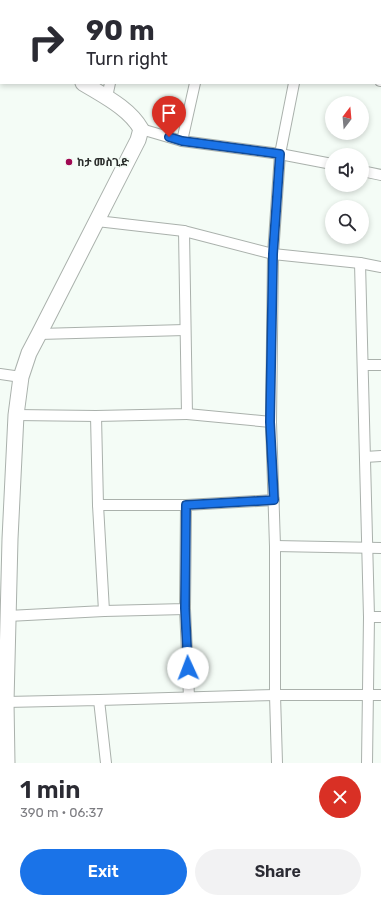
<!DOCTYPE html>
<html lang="en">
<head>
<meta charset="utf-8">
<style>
	:root { --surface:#fff; --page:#f2f2f3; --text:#2b2b33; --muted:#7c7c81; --accent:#1a73e8 }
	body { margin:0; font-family:Rubik,"Noto Sans Ethiopic",sans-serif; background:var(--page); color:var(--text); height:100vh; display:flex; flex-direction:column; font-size:15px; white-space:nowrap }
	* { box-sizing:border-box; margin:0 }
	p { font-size:13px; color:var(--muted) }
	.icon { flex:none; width:22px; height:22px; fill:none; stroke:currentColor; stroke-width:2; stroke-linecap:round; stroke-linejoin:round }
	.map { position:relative; height:763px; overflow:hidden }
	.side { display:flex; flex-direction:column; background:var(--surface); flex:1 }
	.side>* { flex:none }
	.banner { position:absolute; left:0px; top:0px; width:381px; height:84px; box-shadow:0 2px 6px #0003; background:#fff; color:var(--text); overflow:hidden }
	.needle { width:26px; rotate:16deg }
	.controls { position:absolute; left:325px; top:96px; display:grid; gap:8px }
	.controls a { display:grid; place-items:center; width:44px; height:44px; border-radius:50%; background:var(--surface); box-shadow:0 2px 6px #0003; font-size:20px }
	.pin { position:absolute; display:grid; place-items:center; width:34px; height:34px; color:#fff; margin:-41px -17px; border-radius:50% 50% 50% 0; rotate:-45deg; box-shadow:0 0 4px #0007 }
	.pin .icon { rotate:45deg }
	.me { position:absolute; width:44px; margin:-22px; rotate:358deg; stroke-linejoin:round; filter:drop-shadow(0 0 3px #0008) }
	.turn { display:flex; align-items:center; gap:14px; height:84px; padding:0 20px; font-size:18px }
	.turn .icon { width:52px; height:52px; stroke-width:2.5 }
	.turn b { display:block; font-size:28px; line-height:34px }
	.round { display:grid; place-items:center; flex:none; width:42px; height:42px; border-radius:21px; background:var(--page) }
	.headline { display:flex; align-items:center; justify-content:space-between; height:68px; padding:0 20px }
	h1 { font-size:24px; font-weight:600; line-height:30px }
	.primary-button { display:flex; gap:8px; margin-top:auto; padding:8px 20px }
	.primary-button a { flex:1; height:46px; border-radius:24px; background:var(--accent); color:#fff; font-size:16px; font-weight:600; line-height:46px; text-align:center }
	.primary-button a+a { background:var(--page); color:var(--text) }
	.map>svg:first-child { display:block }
</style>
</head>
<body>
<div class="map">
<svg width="381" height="763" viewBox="0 0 381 763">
	<rect width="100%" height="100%" fill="#f4fcf6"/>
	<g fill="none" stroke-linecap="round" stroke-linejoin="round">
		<!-- river -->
		<polyline stroke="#99b9a0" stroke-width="22" points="0,17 1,15"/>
		<defs>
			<g id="street">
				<polyline points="126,1 126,0"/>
				<polyline points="213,1 214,0"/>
				<polyline points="314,1 314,0"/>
				<polyline points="380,81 381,81"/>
				<polyline points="107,97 110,83"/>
				<polyline points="141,129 182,141 280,154 332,164"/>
				<polyline points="182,141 195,83"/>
				<polyline points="362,171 381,175"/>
				<polyline points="97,221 184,231 273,254 360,263 381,267"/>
				<polyline points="360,263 369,617 367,763"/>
				<polyline points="39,334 185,330"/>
				<polyline points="363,365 381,365"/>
				<polyline points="0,374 21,377"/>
				<polyline points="187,414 271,422"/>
				<polyline points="16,415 96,416 187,414 184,231"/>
				<polyline points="365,457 381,456"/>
				<polyline points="98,505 186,505 185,609 104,611"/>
				<polyline points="186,505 274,500"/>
				<polyline points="275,546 381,548"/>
				<polyline points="185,609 189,697"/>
				<polyline points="8,616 104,611 98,505 96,416"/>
				<polyline points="369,617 381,617"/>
				<polyline points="99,700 275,695 381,695"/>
				<polyline points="6,702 99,700 106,763"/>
				<polyline points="277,763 275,695 275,546 271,422 273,254 280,154 294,83"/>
			</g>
			<g id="secondary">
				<polyline points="0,32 1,33"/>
				<path d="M7,763L6,702L10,539L16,415L21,377L29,353L39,334L138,140L141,129C129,108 104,96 83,83"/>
			</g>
		</defs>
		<!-- street casing -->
		<use href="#street" stroke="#aab1ac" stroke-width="12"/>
		<!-- secondary casing -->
		<use href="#secondary" stroke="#aab1ac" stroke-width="17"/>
		<!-- street -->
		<use href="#street" stroke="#fff" stroke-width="10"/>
		<!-- secondary -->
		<use href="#secondary" stroke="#fff" stroke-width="15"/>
	</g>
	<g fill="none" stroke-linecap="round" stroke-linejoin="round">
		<defs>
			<polyline id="route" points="169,137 182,141 280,154 273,254 270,422 274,500 186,505 185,608 188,668"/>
		</defs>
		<!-- route casing -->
		<use href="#route" stroke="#114b97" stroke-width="10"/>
		<!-- route -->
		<use href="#route" stroke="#1a73e8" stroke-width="7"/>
	</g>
	<!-- markers -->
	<circle fill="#9f0952" stroke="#f4fcf6" stroke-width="1.5" cx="69" cy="162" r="4"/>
	<g text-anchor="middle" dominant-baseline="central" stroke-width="3.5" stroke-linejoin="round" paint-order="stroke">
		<!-- poi labels -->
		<g font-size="11" font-weight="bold" fill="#2b2e2c" stroke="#f4fcf6" text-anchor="start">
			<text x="77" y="162">ከታ መስጊድ</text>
		</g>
	</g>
</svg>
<div class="controls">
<a><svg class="needle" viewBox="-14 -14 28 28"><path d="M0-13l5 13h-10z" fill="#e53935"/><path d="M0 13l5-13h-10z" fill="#7c7c81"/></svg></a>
<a><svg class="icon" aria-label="sound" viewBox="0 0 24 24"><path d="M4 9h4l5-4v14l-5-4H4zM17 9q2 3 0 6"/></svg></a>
<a><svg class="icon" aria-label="search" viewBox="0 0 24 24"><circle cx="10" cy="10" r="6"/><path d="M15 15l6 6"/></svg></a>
</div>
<div class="pin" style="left:169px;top:137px;background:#d93025"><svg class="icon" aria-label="arrive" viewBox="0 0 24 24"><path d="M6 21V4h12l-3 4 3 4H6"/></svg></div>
<svg class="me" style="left:188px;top:668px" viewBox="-20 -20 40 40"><circle r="19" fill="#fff"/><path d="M0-13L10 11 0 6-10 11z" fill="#1a73e8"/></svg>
<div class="banner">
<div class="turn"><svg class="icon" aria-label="right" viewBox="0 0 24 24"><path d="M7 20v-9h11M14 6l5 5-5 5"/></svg><div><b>90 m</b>Turn right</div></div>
</div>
</div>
<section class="side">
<div class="headline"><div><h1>1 min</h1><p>390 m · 06:37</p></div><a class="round" style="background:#d93025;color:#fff"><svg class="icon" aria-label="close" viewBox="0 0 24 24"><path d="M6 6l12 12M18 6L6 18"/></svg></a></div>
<div class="primary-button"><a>Exit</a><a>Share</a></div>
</section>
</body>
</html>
